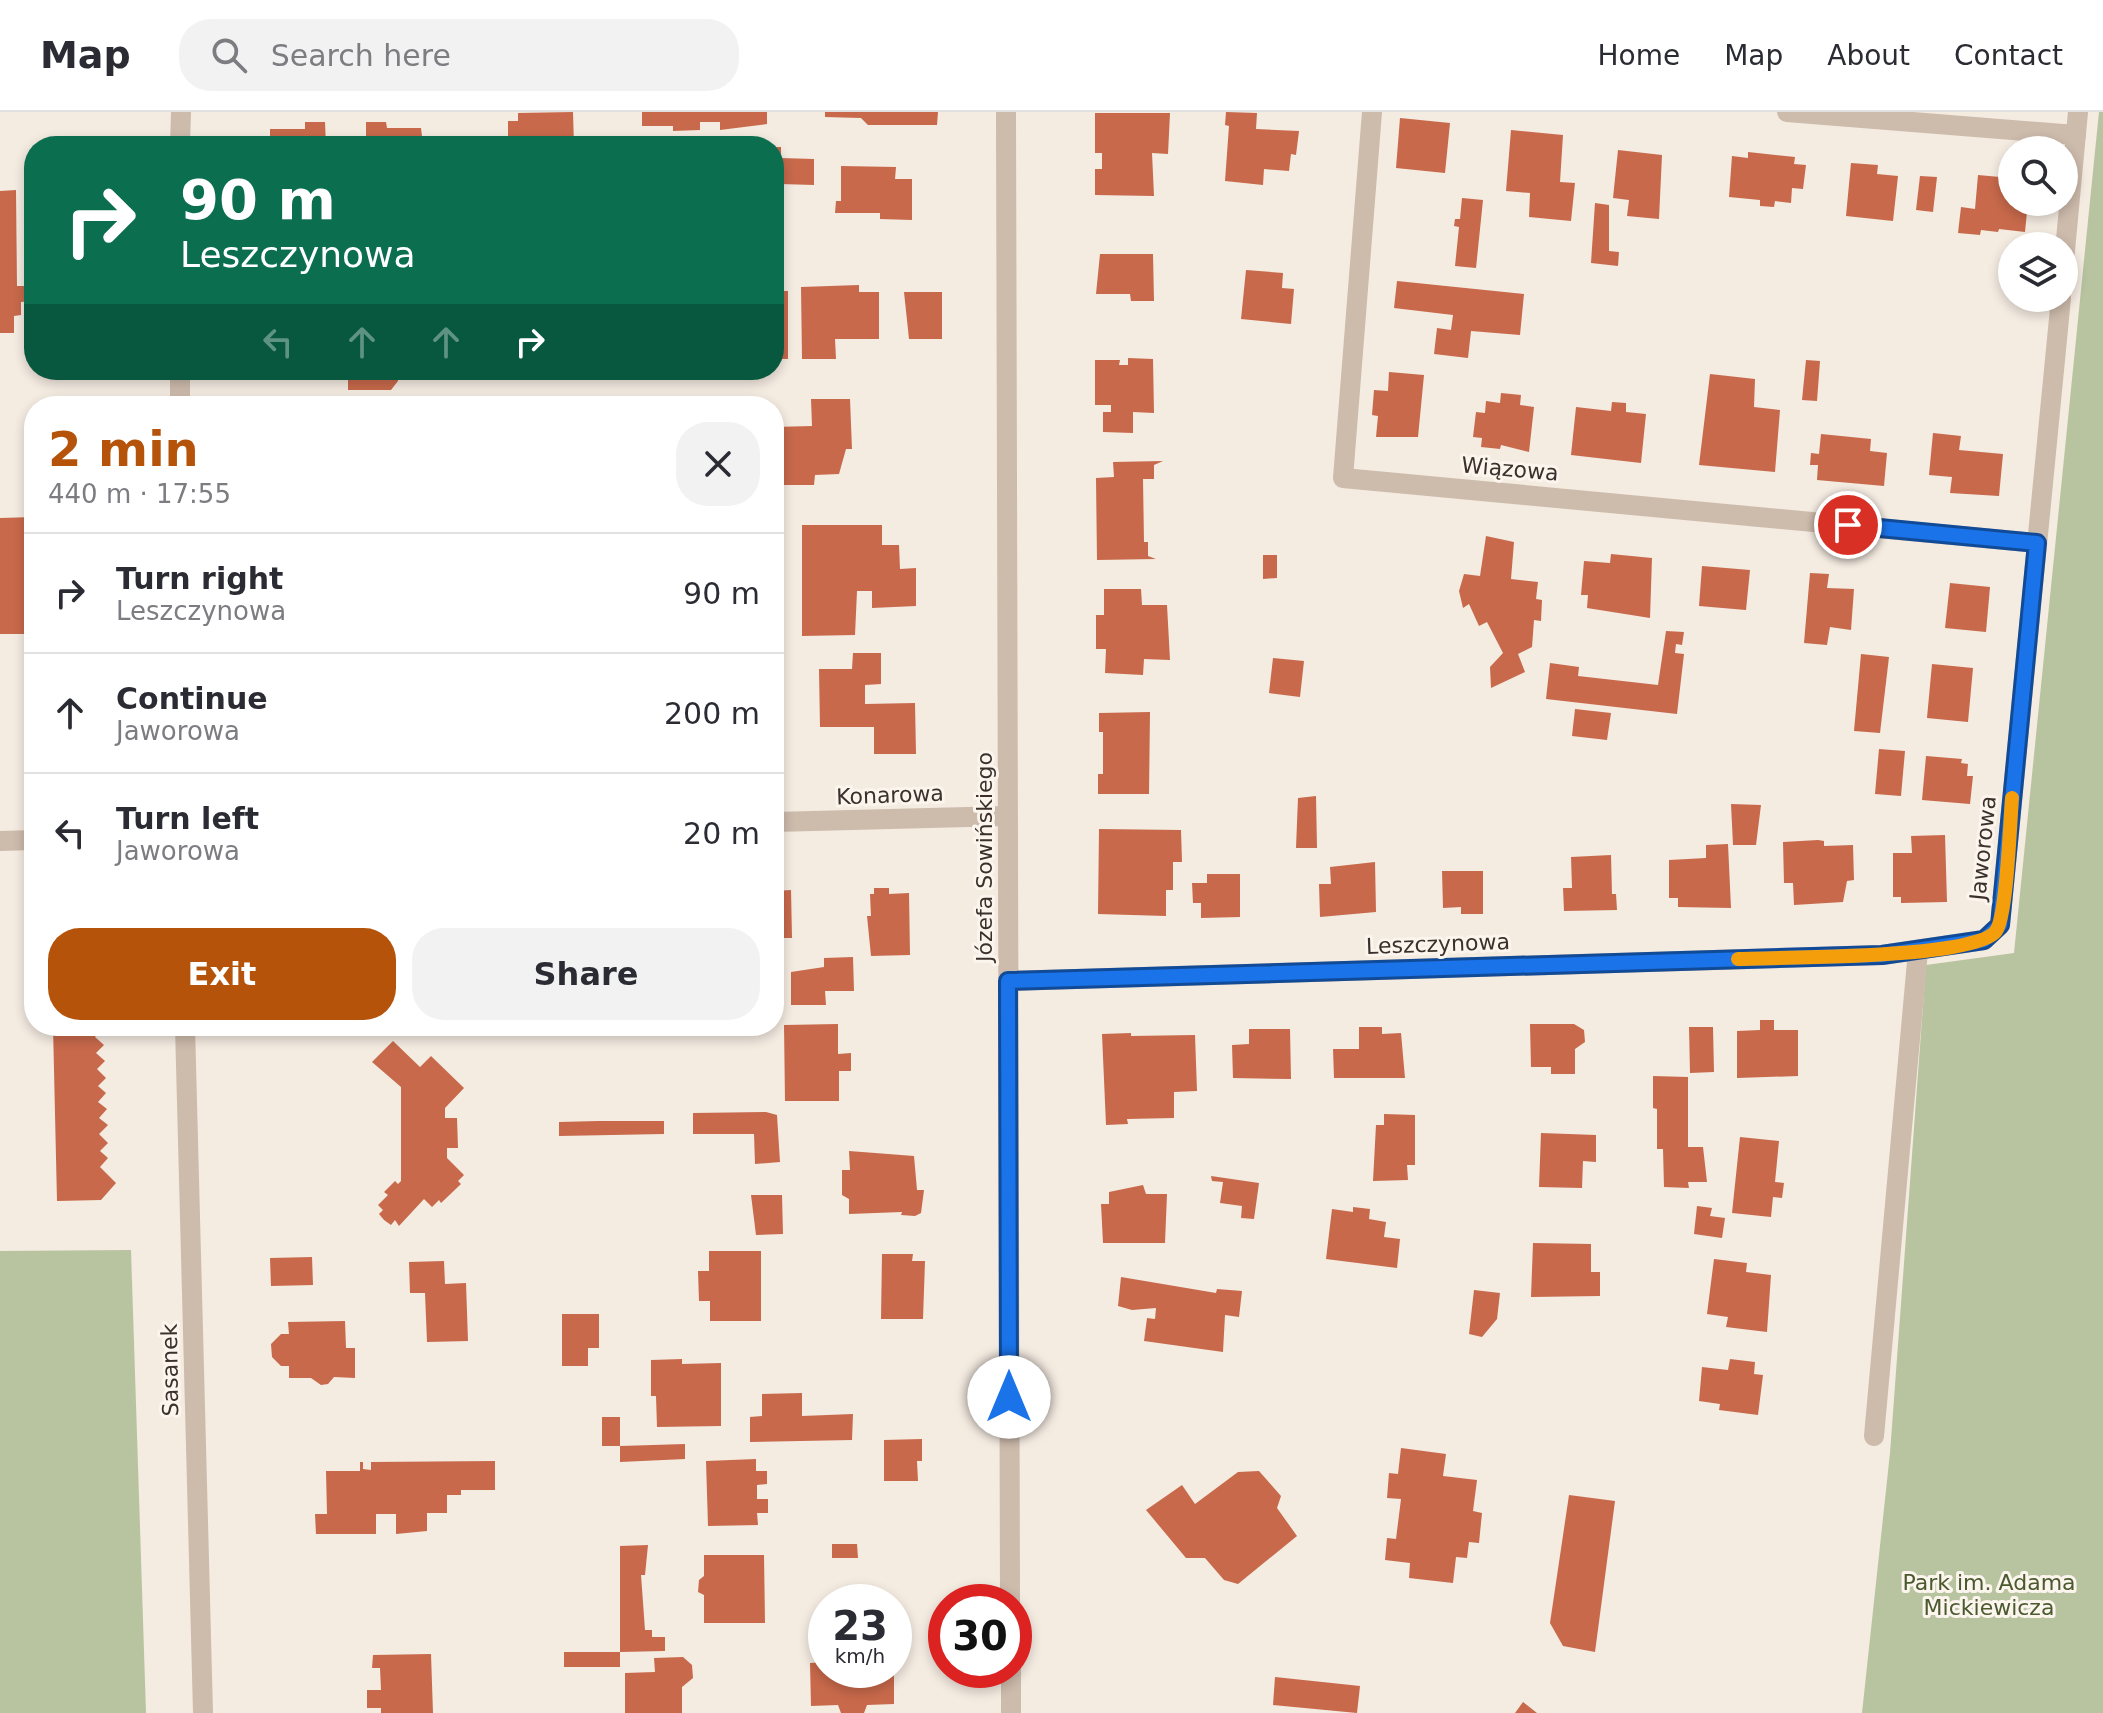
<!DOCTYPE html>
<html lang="en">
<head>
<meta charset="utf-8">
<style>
	:root { --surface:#fff; --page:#f2f2f3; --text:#2b2b33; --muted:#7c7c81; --line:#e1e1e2; --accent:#b45309 }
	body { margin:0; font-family:"DejaVu Sans",sans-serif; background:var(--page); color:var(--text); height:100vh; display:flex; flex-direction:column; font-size:30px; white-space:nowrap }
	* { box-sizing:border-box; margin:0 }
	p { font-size:26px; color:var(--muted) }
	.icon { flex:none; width:44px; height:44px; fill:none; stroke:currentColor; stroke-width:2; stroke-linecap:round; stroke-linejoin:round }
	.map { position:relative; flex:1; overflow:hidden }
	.side { position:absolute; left:24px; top:284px; width:760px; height:640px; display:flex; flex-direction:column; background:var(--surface); border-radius:32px; box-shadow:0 4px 12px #0003 }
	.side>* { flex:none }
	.hud { position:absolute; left:24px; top:24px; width:760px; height:244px; border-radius:32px; box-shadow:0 4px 12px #0003; background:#0b6e4f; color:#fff; overflow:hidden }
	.buttons { position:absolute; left:1998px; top:24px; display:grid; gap:16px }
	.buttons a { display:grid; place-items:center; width:80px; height:80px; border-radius:50%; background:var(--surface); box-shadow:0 4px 12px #0003; font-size:40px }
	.speed { position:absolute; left:808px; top:1472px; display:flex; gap:16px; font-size:40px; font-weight:700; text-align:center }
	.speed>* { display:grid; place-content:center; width:104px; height:104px; border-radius:50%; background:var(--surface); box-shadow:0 4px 12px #0003; line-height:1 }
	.speed small { font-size:20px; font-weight:400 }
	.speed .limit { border:12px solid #d22; background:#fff; color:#111 }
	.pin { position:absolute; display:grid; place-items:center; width:68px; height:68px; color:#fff; margin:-34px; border:4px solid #fff; border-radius:50%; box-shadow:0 2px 8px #0007 }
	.me { position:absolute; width:88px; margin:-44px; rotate:0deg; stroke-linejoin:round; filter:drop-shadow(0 0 6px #0008) }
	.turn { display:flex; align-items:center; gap:28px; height:168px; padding:0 24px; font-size:36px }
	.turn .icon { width:104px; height:104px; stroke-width:2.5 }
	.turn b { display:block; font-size:56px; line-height:68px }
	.lanes { display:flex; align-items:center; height:76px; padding:0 24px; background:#0003; justify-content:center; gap:40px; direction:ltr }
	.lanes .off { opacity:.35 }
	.round { display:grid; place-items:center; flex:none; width:84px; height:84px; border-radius:32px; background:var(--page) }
	.summary { display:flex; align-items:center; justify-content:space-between; height:136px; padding:0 24px }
	h1 { font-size:48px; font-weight:600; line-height:60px; color:var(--accent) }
	.primary-button { display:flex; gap:16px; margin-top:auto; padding:16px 24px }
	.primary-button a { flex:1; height:92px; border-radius:32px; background:var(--accent); color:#fff; font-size:32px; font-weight:600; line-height:92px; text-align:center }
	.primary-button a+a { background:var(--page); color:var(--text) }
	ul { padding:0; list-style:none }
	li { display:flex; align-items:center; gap:24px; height:120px; padding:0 24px; border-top:2px solid var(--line) }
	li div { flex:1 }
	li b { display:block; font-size:30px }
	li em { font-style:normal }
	header { display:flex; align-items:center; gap:48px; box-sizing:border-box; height:112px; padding:0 40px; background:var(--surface); border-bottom:2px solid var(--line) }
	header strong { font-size:38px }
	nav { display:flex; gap:44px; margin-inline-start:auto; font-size:28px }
	.search { width:560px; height:72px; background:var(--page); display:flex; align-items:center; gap:20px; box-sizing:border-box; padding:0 28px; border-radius:32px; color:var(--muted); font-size:30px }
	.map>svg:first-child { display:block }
</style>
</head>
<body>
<header>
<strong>Map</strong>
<div class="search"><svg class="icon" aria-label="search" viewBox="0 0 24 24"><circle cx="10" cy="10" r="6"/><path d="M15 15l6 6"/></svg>Search here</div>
<nav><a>Home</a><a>Map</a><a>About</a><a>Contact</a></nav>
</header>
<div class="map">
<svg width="2103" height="1601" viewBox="0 0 2103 1601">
	<rect width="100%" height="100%" fill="#f4ebe1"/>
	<!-- green -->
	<g fill="#b8c4a0">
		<polygon points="2099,0 2103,0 2103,1601 1862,1601 1890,1341 1926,853 2014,841"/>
		<polygon points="131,1138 146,1601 0,1601 0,1139"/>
	</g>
	<!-- building -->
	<g fill="#c8694b">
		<polygon points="573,0 574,34 508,34 508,9 518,9 518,1"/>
		<polygon points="642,0 767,0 767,12 720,18 720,10 700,10 700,18 673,19 673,14 642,14"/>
		<polygon points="825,0 938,0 937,13 868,13 861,6 825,5"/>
		<polygon points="1226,0 1257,1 1256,17 1299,19 1296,43 1291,42 1289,59 1264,57 1263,73 1225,69 1229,14 1225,13"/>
		<polygon points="1095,1 1170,1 1168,42 1152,41 1154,84 1095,83 1095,57 1102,57 1102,41 1095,41"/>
		<polygon points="1400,6 1450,11 1445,61 1396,56"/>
		<polygon points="305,10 325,10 326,34 260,34 260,25 270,25 270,17 305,17"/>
		<polygon points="366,10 386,10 387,16 421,16 422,24 432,24 432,34 366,34"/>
		<polygon points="1511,18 1563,23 1560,70 1575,71 1571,109 1529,105 1530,81 1506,79"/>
		<polygon points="774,35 781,35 781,46 814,47 814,73 780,72 781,67 774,67"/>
		<polygon points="1618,38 1662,43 1659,107 1627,104 1629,88 1613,86"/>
		<polygon points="1748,40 1795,45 1794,52 1806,53 1803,77 1792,76 1791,91 1775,89 1774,95 1760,94 1760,88 1729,85 1732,44 1748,46"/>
		<polygon points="1851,51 1878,53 1877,62 1898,64 1893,109 1846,104"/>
		<polygon points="841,54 896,55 895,67 912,67 912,108 880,107 880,101 835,101 836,89 841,89"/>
		<polygon points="1978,63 2011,66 2012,90 2028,90 2025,120 1999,117 1998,120 1981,118 1980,123 1958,121 1961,95 1975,97"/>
		<polygon points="1920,64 1937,65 1933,100 1916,98"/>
		<polygon points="16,78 17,174 32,174 33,189 21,190 21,203 14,204 14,221 0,221 0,79"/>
		<polygon points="1462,86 1483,88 1476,156 1455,154 1459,115 1454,114 1455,107 1460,107"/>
		<polygon points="1595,91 1609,93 1609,139 1619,140 1618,154 1591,151"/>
		<polygon points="1100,142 1153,142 1154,189 1131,189 1130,182 1096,182"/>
		<polygon points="1246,158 1283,161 1282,176 1294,177 1291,212 1241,207"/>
		<polygon points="1397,169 1524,182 1520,223 1471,219 1468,246 1434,242 1437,216 1451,218 1453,203 1394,196"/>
		<polygon points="859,173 859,180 879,180 879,227 835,227 836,247 802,247 801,175"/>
		<rect x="774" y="179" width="14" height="68"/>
		<polygon points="904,180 942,180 942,227 909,227"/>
		<polygon points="1128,246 1153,247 1154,301 1133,300 1133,321 1103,320 1103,300 1111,300 1111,293 1095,293 1095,248 1120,248 1119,253 1128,253"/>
		<polygon points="1806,248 1820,249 1817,289 1802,288"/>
		<polygon points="333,258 398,258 398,269 391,278 348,278 348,267 333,267"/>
		<polygon points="1389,260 1424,263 1418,325 1376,325 1378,304 1372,303 1374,278 1388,279"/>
		<polygon points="1710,262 1755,267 1754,295 1780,298 1775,360 1699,353"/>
		<polygon points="1501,281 1521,283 1520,293 1534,295 1529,340 1501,333 1500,337 1481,335 1482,326 1473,325 1476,300 1485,301 1486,289 1500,291"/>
		<polygon points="811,287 850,287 852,337 846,337 839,362 815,363 814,373 776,373 774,315 812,314"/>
		<polygon points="621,288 657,288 657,294 591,294 591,289"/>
		<polygon points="1612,290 1626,291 1626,300 1646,302 1641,351 1571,343 1576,295 1611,299"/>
		<polygon points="1933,321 1961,324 1959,338 2003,342 1999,384 1950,381 1952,365 1929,363"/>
		<polygon points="1821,322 1871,327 1870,339 1887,341 1884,374 1817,368 1818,353 1810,353 1811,341 1819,342"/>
		<polygon points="1163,349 1154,353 1154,367 1143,367 1144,430 1148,430 1148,444 1156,447 1097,448 1096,366 1114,365 1113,350"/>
		<polygon points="34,405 34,445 24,445 24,522 0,522 0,406"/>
		<polygon points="802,413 882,413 882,433 899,433 900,457 916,456 916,494 872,496 872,479 857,479 855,523 802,524"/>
		<polygon points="1486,424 1514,430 1511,467 1538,470 1536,487 1542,488 1541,509 1534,508 1532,535 1518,542 1525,560 1491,576 1490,555 1503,541 1487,510 1479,514 1469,492 1463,496 1459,479 1464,462 1480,464"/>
		<polygon points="1611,442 1652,446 1650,506 1587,496 1588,483 1581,483 1584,449 1610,451"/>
		<polygon points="1263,443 1277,443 1277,466 1263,467"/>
		<rect x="774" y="449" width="5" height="30"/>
		<polygon points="1702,454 1750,458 1746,498 1699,494"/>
		<polygon points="1810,461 1829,462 1827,476 1854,477 1851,518 1830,515 1827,533 1804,531"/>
		<polygon points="1950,471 1990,475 1986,520 1945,516"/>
		<polygon points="1104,477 1141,477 1142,493 1167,493 1170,548 1144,547 1143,563 1105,561 1106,537 1096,537 1096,503 1104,503"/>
		<polygon points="1666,519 1684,520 1682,533 1676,532 1675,541 1684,542 1677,602 1546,587 1550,551 1579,555 1578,564 1658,573"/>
		<polygon points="853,541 881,541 881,572 865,573 865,592 915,591 916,642 874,642 874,615 820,615 819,557 852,557"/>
		<polygon points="1861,542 1889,545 1880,621 1854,619"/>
		<polygon points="1273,546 1304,549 1300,585 1269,581"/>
		<polygon points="1932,552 1973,556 1968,610 1927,606"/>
		<polygon points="774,566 783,572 782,583 774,584"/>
		<polygon points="1575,597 1611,601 1607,628 1572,624"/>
		<polygon points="1150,600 1149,682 1098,682 1098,662 1103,662 1103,620 1099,620 1099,601"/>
		<rect x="24" y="636" width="10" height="26"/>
		<polygon points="1879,637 1905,639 1901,684 1875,682"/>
		<polygon points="1926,644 1962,647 1961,651 1968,652 1967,664 1973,664 1970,692 1922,688"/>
		<polygon points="1316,684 1317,736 1296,736 1298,686"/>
		<polygon points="1731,692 1761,693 1756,733 1733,733"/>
		<polygon points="1099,717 1181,718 1182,750 1173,750 1173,778 1166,778 1166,804 1098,802"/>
		<polygon points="1945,723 1947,790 1901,791 1901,785 1893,785 1893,741 1912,741 1911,724"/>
		<polygon points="1818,728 1824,729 1824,734 1853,733 1854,768 1847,769 1843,790 1794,793 1793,771 1784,771 1783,730"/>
		<polygon points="1728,732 1731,796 1678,795 1678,786 1669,786 1669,748 1706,746 1706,733"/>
		<polygon points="1611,743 1612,782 1616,782 1617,798 1564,799 1563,776 1572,776 1571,745"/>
		<polygon points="1375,750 1376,800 1320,805 1319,772 1331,772 1330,755"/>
		<polygon points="1442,759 1483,759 1483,802 1461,802 1461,795 1443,796"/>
		<polygon points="1207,762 1240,762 1240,805 1201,806 1201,791 1193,791 1192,771 1207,771"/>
		<polygon points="874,776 889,776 889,782 909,781 910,843 871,844 867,804 871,804 870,782 874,782"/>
		<polygon points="791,778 792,826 774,826 774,779"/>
		<polygon points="853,845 854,879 825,879 826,893 791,893 791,860 824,855 824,846"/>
		<polygon points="1760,908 1774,908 1774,918 1798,918 1798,964 1737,966 1737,919 1760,918"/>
		<polygon points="838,912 838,942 851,941 851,959 839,959 839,989 785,989 784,913"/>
		<polygon points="1530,912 1574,912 1584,918 1585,930 1575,937 1575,962 1551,962 1551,955 1531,955"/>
		<polygon points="53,914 101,916 95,925 104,933 96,941 105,949 97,957 106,966 98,974 106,981 98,990 107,997 99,1006 108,1013 99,1022 108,1031 100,1039 108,1046 100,1055 116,1071 101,1088 57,1089"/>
		<rect x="384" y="914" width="49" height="7"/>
		<polygon points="1359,915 1382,915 1382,922 1401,921 1405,966 1334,966 1333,937 1359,937"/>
		<polygon points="1689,915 1713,915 1714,960 1690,961"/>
		<polygon points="1249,917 1290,917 1291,967 1233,966 1232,933 1249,932"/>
		<polygon points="1131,921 1131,924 1195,923 1197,979 1174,980 1174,1006 1127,1007 1128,1012 1106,1013 1102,922"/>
		<polygon points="393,929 420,955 431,944 464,976 445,996 445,1006 457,1006 458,1036 447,1036 447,1046 464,1063 458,1069 461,1072 441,1091 439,1088 432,1095 424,1087 399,1114 395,1108 391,1113 384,1108 379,1102 383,1098 378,1093 388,1083 384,1080 395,1069 398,1072 401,1069 401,975 372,950"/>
		<polygon points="1653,964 1688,965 1688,1035 1703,1035 1707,1070 1688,1070 1689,1076 1664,1075 1663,1037 1657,1037 1657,997 1653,996"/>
		<polygon points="766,1000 777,1003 780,1050 755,1052 754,1022 693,1022 693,1001"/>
		<polygon points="1384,1002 1415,1003 1415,1053 1407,1053 1408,1068 1373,1069 1376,1013 1384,1013"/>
		<polygon points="598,1009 664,1009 664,1022 559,1024 559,1010"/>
		<polygon points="1541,1021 1596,1023 1596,1050 1583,1049 1582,1076 1539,1075"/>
		<polygon points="1740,1025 1779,1029 1775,1070 1784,1071 1782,1086 1773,1085 1771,1105 1732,1101"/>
		<polygon points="849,1039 914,1044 917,1078 924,1078 921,1101 915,1104 901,1103 902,1100 849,1102 849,1087 842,1083 842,1058 850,1058"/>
		<polygon points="1211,1064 1259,1071 1254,1107 1241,1106 1242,1094 1220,1091 1223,1070 1212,1069"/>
		<polygon points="1143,1073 1146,1082 1167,1082 1165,1131 1103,1131 1101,1092 1109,1092 1109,1080"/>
		<polygon points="751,1083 782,1083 783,1122 756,1123"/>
		<polygon points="1697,1094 1712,1096 1710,1104 1725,1106 1722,1126 1694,1122"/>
		<polygon points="1353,1095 1370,1097 1369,1107 1386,1110 1384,1125 1400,1127 1397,1156 1326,1147 1332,1097 1353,1100"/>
		<polygon points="1533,1131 1591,1132 1591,1160 1600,1160 1600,1184 1531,1185"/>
		<polygon points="709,1139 761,1139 761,1209 710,1209 710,1189 699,1189 698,1159 709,1159"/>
		<polygon points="882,1142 913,1142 912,1149 925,1149 923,1207 881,1207"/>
		<polygon points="312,1145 313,1173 271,1174 270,1146"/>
		<polygon points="1714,1147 1747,1151 1746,1160 1771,1163 1767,1220 1726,1215 1728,1205 1707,1202"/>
		<polygon points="444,1149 445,1172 466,1171 468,1229 427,1230 425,1181 410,1181 409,1150"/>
		<polygon points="1121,1165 1216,1181 1217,1177 1242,1179 1239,1205 1225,1203 1223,1240 1144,1229 1147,1206 1155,1207 1156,1196 1132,1198 1118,1194"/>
		<polygon points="1474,1178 1500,1181 1497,1207 1482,1225 1469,1222"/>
		<polygon points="562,1202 599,1202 599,1236 588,1236 588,1254 562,1254"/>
		<polygon points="345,1209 346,1236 355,1236 355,1266 334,1265 328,1272 321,1273 311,1266 289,1266 289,1254 281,1254 272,1245 271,1232 281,1222 289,1222 288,1210"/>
		<polygon points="682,1247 682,1252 721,1251 721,1314 657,1315 656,1284 651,1284 651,1248"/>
		<polygon points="1730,1247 1755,1250 1754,1262 1763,1263 1758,1303 1719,1298 1720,1292 1699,1289 1702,1255 1728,1258"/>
		<polygon points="802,1281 802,1304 853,1302 852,1328 750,1330 750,1305 762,1304 762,1282"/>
		<rect x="602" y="1305" width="18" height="29"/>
		<polygon points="922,1327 922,1349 917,1349 918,1369 884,1369 884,1328"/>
		<polygon points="685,1332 685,1347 620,1350 620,1334"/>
		<polygon points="1401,1336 1446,1342 1443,1364 1477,1368 1473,1399 1482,1401 1479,1431 1469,1430 1467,1446 1456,1445 1453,1471 1409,1466 1410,1451 1385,1448 1387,1426 1396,1427 1401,1387 1387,1386 1389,1361 1398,1362"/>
		<polygon points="756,1347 756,1359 767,1359 767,1372 757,1373 757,1387 768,1387 768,1401 757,1401 758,1413 708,1414 706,1349"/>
		<polygon points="495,1349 495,1378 461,1378 461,1383 447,1383 447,1401 427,1401 427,1419 396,1422 396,1402 376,1402 376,1422 316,1422 315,1402 327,1402 326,1359 360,1359 360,1350 363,1350 363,1357 371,1358 371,1350"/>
		<polygon points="1259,1359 1281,1384 1277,1396 1297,1424 1238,1472 1224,1468 1205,1446 1186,1446 1146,1398 1182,1373 1195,1392 1238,1360"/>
		<polygon points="1569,1383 1615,1389 1595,1540 1563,1534 1550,1511"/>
		<polygon points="832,1432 857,1432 858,1446 832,1446"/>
		<polygon points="648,1433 645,1463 641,1463 645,1518 652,1518 652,1525 665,1525 665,1539 620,1540 620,1434"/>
		<polygon points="704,1443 764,1443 765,1511 704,1511 704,1483 698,1480 699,1468 704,1464"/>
		<rect x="564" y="1540" width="56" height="15"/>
		<polygon points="431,1542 433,1601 381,1601 381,1596 367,1596 367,1578 381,1578 380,1556 372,1556 373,1543"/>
		<polygon points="683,1545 692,1553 693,1566 682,1575 682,1601 625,1601 625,1561 655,1560 654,1546"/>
		<polygon points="826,1550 826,1558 894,1558 894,1592 867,1593 864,1601 841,1601 838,1593 811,1594 810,1551"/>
		<polygon points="1275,1565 1360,1574 1357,1601 1273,1593"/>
		<polygon points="1523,1590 1537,1601 1515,1601"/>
	</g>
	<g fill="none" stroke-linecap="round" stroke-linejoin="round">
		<!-- minor -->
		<g stroke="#cdbbac" stroke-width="20">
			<polyline points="1006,0 1010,1490"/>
			<polyline points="1372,0 1343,366 2037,431"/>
			<polyline points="1787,0 2076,23"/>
			<polyline points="180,34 181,0"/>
			<polyline points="2064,149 2078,0"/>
			<polyline points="180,294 180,258"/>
			<polyline points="774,710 1007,704"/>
			<polyline points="0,729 34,728"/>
			<polyline points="1008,869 1882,843 1984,828 2000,813 2061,186"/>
			<polyline points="185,914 203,1601"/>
			<polyline points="1874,1324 1918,839"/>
			<polyline points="1011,1558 1011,1601"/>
		</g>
	</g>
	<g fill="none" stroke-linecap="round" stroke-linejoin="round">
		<defs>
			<polyline id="route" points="1009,1285 1008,869 1882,843 1984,828 2000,813 2037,431 1848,413"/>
		</defs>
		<!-- route casing -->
		<use href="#route" stroke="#114b97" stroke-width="20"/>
		<!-- route -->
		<use href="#route" stroke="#1a73e8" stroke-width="14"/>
		<!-- slow -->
		<path stroke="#f59e0b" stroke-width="14" d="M1738,847C1779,845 1977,847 1996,819C2007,804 2010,709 2012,686"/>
	</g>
	<g text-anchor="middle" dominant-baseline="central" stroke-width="6" stroke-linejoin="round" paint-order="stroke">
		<!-- street labels -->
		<g font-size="22" fill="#3b302b" stroke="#fbf5ee">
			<text transform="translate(1510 357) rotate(5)">Wiązowa</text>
			<text transform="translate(890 683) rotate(-2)">Konarowa</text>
			<text transform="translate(1983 736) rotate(-84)">Jaworowa</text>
			<text transform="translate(984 745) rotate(-90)">Józefa Sowińskiego</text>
			<text transform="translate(1438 832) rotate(-2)">Leszczynowa</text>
			<text transform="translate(170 1258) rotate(-91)">Sasanek</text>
		</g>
		<!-- park labels -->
		<g font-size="22" fill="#4a5a2e" stroke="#fbf5ee">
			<text x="1989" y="1470">Park im. Adama<tspan x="1989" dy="25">Mickiewicza</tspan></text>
		</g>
	</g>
</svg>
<div class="buttons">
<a><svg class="icon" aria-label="search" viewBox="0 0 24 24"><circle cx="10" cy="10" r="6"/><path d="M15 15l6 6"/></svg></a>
<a><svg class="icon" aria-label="layers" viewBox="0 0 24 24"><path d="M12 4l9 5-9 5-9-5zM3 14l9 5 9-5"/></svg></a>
</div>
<div class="speed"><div>23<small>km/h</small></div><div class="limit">30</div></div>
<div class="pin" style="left:1848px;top:413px;background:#d93025"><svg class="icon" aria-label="arrive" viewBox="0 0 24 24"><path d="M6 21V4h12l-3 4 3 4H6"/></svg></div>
<svg class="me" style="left:1009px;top:1285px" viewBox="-20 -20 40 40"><circle r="19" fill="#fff"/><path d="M0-13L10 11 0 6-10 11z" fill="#1a73e8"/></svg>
<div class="hud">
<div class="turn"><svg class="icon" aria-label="right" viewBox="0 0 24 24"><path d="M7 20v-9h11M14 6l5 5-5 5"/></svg><div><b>90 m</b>Leszczynowa</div></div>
<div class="lanes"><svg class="icon off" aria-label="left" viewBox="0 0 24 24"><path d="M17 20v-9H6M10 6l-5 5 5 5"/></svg><svg class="icon off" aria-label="ahead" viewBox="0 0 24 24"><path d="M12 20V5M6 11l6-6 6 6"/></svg><svg class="icon off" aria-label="ahead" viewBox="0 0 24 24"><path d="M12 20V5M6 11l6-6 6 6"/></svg><svg class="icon" aria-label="right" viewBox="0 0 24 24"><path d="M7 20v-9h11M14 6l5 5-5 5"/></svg></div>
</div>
<section class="side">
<div class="summary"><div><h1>2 min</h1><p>440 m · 17:55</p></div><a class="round"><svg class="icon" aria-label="close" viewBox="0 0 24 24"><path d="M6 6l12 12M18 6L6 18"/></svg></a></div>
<ul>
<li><svg class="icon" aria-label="right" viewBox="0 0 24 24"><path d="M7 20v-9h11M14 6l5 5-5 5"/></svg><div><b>Turn right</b><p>Leszczynowa</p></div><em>90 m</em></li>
<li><svg class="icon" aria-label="ahead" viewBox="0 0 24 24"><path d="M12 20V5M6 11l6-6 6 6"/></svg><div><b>Continue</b><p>Jaworowa</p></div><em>200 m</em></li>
<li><svg class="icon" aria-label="left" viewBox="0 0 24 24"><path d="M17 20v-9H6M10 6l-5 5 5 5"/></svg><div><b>Turn left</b><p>Jaworowa</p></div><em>20 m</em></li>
</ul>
<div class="primary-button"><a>Exit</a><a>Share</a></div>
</section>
</div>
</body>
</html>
